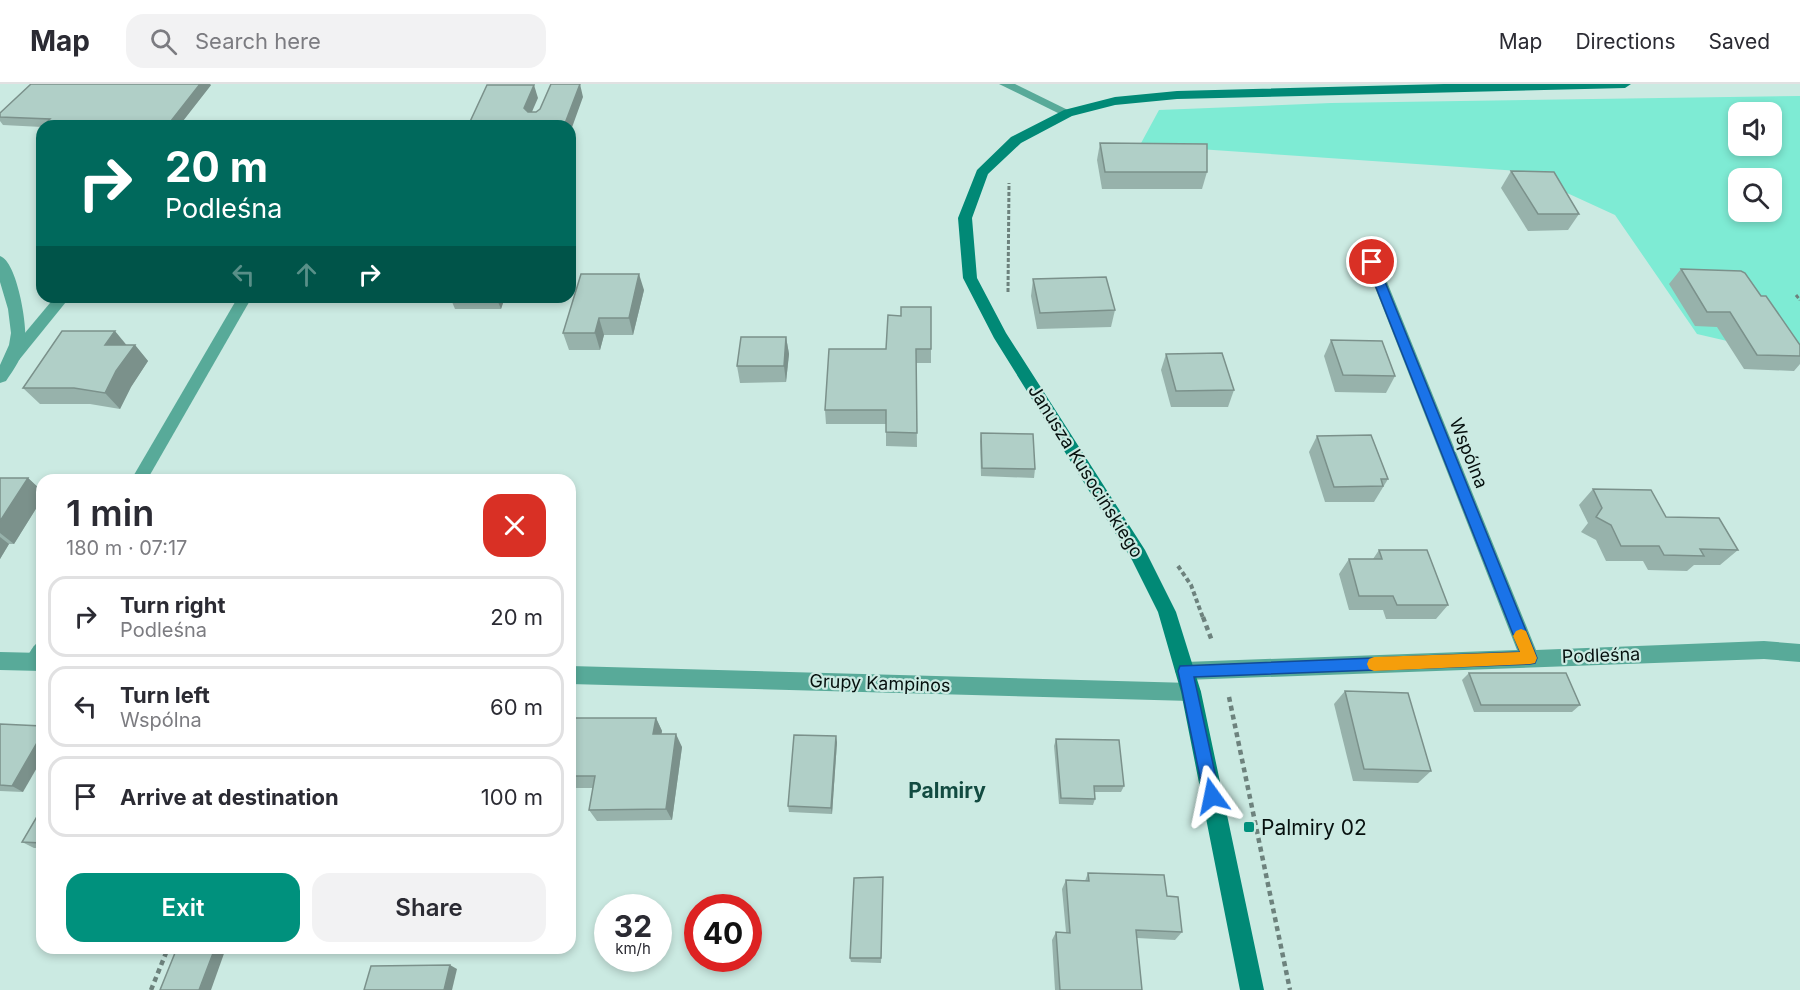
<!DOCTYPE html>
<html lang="en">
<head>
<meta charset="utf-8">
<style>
	:root { --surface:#fff; --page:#f2f2f3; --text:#2b2b33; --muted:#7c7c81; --line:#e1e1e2; --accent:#00917d }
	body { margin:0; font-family:Inter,sans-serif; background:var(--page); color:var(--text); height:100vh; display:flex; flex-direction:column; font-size:22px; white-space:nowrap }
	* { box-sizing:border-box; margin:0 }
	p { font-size:20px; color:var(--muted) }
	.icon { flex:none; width:33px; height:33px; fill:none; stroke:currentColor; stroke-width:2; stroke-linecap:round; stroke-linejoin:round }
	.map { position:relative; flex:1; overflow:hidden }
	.side { position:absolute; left:36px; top:390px; width:540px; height:480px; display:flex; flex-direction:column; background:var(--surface); border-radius:18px; box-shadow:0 3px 9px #0003 }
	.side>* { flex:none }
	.banner { position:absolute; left:36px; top:36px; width:540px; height:183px; border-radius:18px; box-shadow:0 3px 9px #0003; background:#00695c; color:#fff; overflow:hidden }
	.tools { position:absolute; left:1728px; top:18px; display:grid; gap:12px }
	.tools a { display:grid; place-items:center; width:54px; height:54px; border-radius:12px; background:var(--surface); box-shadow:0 3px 9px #0003; font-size:30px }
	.speed { position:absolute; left:594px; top:810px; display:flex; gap:12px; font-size:30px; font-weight:700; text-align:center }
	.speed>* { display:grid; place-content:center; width:78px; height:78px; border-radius:50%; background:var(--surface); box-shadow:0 3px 9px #0003; line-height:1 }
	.speed small { font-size:15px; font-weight:400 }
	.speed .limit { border:9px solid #d22; background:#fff; color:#111 }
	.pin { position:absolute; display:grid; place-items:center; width:51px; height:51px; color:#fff; margin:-26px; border:3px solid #fff; border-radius:50%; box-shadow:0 2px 6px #0007 }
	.me { position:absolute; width:66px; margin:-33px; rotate:348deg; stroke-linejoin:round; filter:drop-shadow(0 0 4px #0008) }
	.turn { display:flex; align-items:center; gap:21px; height:126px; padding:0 30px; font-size:27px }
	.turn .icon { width:78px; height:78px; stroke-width:2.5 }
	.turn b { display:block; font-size:42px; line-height:51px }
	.lanes { display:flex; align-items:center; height:57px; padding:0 30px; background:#0003; justify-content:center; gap:30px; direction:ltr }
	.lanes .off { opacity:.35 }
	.round { display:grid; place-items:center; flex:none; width:63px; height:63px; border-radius:18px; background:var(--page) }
	.head { display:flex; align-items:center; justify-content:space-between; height:102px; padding:0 30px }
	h1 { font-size:36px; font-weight:600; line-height:45px }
	.action { display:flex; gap:12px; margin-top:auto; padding:12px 30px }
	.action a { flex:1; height:69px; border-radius:18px; background:var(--accent); color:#fff; font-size:24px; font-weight:600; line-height:69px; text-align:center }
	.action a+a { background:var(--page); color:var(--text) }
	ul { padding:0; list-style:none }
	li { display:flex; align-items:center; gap:18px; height:81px; margin:0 12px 9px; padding:0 18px; border:3px solid var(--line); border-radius:18px }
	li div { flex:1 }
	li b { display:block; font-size:22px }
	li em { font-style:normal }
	header { display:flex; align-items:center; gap:36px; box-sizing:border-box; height:84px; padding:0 30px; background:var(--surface); border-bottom:2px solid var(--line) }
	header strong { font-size:28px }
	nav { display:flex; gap:33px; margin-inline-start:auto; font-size:21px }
	.search { width:420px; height:54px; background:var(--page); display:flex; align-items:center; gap:15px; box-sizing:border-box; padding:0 21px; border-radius:18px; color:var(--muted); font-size:22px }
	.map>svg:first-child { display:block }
</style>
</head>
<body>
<header>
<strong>Map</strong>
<div class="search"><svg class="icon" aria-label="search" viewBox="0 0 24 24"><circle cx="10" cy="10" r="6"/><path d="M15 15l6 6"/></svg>Search here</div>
<nav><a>Map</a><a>Directions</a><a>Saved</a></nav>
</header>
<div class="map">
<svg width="1800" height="906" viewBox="0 0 1800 906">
	<rect width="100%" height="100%" fill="#cbeae2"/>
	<!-- green -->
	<path fill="#7eebd4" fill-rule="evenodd" d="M1800,12V274L1697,250L1615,131L1519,87L1140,61L1159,26L1331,19ZM1738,28H1772V62H1738ZM1738,94H1772V128H1738Z"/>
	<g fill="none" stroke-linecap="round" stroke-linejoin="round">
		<!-- path-far2 -->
		<g stroke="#6d827d" stroke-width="3" stroke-dasharray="4 2" stroke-linecap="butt">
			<polyline points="1008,208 1009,99"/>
			<polyline points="1796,211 1800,216"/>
		</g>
		<!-- path-far1 -->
		<polyline stroke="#6d827d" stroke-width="4" stroke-dasharray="4.5 3" stroke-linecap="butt" points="1178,482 1191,501 1203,534"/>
		<!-- path -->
		<g stroke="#6d827d" stroke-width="4.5" stroke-dasharray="5 4" stroke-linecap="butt">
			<polyline points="1203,533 1212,557"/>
			<polyline points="1229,613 1290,906"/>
			<polyline points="151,906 168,864"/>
		</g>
		<!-- lane -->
		<g fill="#58aa99" fill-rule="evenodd">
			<polygon points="55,213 70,213 19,276 9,276 7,272 9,268"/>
			<polygon points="238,213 252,213 147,396 131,396"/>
			<path d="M42,556V581L34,586L28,584L25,578C29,569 33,560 42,556Z"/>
		</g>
		<!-- street -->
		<g fill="#58aa99" fill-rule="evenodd">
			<polygon points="999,0 1015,0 1074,29 1072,32 1064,32"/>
			<path d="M0,172C17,177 28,243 25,260C22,274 14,285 6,297L0,299V281L9,261L11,249L8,225L0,198Z"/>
			<polygon points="1372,173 1379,178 1536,566 1764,557 1800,560 1800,578 1764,575 1185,596 1178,593 1175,587 1178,581 1185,578 1517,566 1365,178"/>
			<polygon points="0,568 42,569 42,587 0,586"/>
			<polygon points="570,582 1191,599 1198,602 1201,608 1198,614 1191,617 570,600"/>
		</g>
		<!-- secondary -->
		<polygon fill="#018976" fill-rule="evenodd" points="1444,0 1631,0 1625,4 1177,15 1115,21 1072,32 1021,59 988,90 972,134 977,194 1006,249 1145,466 1176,528 1201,608 1264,906 1240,906 1181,608 1158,528 1132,476 994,254 963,194 958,134 977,86 1011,53 1064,26 1115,13 1177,7"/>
	</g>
	<!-- wall -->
	<g fill="#97b2ab">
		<polygon points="211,1 179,42 42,42 42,43 3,41 0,37 0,29"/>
		<polygon points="1100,59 1207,88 1202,105 1102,105 1097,76"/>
		<polygon points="1511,87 1579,130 1568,146 1528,147 1501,104"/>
		<polygon points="1681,185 1761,212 1800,261 1800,280 1794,287 1744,285 1717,243 1695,242 1669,200"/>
		<polygon points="1033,195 1115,226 1111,243 1037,245 1031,212"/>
		<polygon points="644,206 633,251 604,251 600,266 569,266 563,249"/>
		<polygon points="450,213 505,213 501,225 455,225"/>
		<polygon points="786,253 789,270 786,298 740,299 737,282"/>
		<polygon points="1331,256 1395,292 1386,309 1335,308 1324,272"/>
		<polygon points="126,261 135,261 148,277 131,303 120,325 90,320 40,320 23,304"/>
		<polygon points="886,265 931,265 931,279 916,279 917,363 886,362 886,340 826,340 825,326"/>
		<polygon points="1166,270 1234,306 1228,323 1171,323 1161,286"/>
		<polygon points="981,349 1035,385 1034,394 981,392 980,357"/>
		<polygon points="1317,352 1388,395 1374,418 1325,418 1309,368"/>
		<polygon points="0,394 28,394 42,407 42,415 14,460 9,460 0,475"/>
		<polygon points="1593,405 1666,433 1738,466 1720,481 1694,481 1687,487 1648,486 1643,477 1606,477 1596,456 1581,448 1588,439 1579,421"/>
		<polygon points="1379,466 1448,521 1436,535 1386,535 1383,526 1349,526 1339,490 1349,475 1373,475"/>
		<polygon points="1469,589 1580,621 1572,628 1474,628 1462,596"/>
		<polygon points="1345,607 1431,687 1418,699 1353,697 1334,620"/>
		<polygon points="570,634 656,634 662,647 661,650 682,663 672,736 597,737 589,726 593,704 570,704"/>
		<polygon points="0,640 23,708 0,707"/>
		<polygon points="1056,655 1124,702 1121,708 1094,708 1095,715 1093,721 1059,720 1054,662"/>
		<polygon points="837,658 832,730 789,728 788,722"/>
		<polygon points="42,724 42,764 34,764 22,758"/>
		<polygon points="1088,789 1167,812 1182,848 1175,856 1137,854 1142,906 1055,906 1052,856 1056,848 1066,848 1062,805 1066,796 1085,797"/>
		<polygon points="883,798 881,879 851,878 850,874"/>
	</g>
	<!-- shaded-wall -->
	<g fill="#7b918b">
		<polygon points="200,0 210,0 211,1 179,42 174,42 171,37"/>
		<polygon points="580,0 583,13 570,49 570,42 564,42"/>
		<polygon points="534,1 538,14 528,37 524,24"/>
		<polygon points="162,37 165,42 158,42"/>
		<polygon points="639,190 644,206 633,251 629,234"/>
		<polygon points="496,213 505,213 501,225"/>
		<polygon points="599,234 604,251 600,266 595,249"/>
		<polygon points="115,247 129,264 105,261"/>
		<polygon points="786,253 789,270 786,298 784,282"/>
		<polygon points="135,261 148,277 131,303 120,325 105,309 116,287"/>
		<polygon points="28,394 42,407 42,415 14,460 0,449 0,437"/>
		<polygon points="0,453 9,460 0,475"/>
		<polygon points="656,634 662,647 659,663 653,650"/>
		<polygon points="42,650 42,675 23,708 12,702"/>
		<polygon points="676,650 682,663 672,736 666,725"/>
		<polygon points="836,652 837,658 832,730 831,724"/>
		<polygon points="215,864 226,864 211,906 199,906"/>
		<polygon points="450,881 457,885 452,906 444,906"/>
	</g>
	<!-- building -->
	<g fill="#b0cfc7" stroke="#7b918b" stroke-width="1.5">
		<polygon points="31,0 200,0 171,37 162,37 158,42 43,42 50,35 0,33 0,29"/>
		<polygon points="551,0 580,0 564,42 468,42 487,1 534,1 524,24 528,28 536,28 540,25"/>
		<polygon points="1100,59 1207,60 1207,88 1105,88"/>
		<polygon points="1511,87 1554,88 1579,130 1538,130"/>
		<polygon points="1681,185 1741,187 1745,189 1761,212 1766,212 1800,261 1800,272 1757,271 1730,228 1707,228"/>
		<polygon points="581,190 639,190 629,234 599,234 595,249 563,249"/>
		<polygon points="1106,193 1115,226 1040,229 1033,195"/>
		<polygon points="901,223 931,223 931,265 916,265 917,349 886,348 886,326 825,326 829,265 886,265 888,231 901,232"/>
		<polygon points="62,247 115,247 105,261 135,261 116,287 105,309 74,304 23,304"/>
		<polygon points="741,253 786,253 784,282 737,282"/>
		<polygon points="1331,256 1382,257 1395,292 1343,291"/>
		<polygon points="1222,269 1234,306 1176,307 1166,270"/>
		<polygon points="981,349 1033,350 1035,385 982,384"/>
		<polygon points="1371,351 1388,395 1381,395 1383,402 1334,403 1317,352"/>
		<polygon points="0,394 28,394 0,437"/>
		<polygon points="1593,405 1651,406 1666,433 1719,434 1738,466 1700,465 1704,472 1664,471 1659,462 1621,462 1611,441 1596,433 1602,424"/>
		<polygon points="1379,466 1427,466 1448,521 1397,521 1393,512 1359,512 1349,475 1382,475"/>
		<polygon points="1469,589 1566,589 1580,621 1481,621"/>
		<polygon points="1345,607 1408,609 1431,687 1364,685"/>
		<polygon points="570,634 656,634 653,650 676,650 666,725 589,726 595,692 570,692"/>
		<polygon points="0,640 42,642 42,650 12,702 0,701"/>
		<polygon points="794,651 836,652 831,724 788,722"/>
		<polygon points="1056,655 1119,656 1124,702 1094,702 1095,715 1061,714"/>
		<polygon points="42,724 42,759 22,758"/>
		<polygon points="1088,789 1164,791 1167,812 1178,813 1182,848 1136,846 1142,906 1060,906 1056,848 1070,849 1066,796 1089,797"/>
		<polygon points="883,793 881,874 850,874 854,794"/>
		<polygon points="177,864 215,864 199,906 160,906"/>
		<polygon points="450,881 444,906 364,906 371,882"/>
	</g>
	<!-- route -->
	<polygon fill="#1a73e8" stroke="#114b97" stroke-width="1.5" points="1372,175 1377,178 1537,574 1535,579 1530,580 1194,593 1220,712 1218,718 1212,720 1206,718 1204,712 1178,587 1180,582 1520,568 1366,178"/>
	<!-- slow -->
	<polygon fill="#f59e0b" points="1521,545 1526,547 1537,574 1535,579 1530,580 1374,587 1369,585 1367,580 1369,575 1374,573 1520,568 1513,552 1516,547"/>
	<!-- markers -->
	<rect fill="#00917d" stroke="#cbeae2" stroke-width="2" x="1243" y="737" width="12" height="12" rx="3"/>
	<g text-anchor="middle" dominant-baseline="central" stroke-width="4.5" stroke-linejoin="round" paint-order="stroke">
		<!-- street labels -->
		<g font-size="18" fill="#06100e" stroke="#cbeae2">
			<text transform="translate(1469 369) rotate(68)">Wspólna</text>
			<text transform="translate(1086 387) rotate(58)">Janusza Kusocińskiego</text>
			<text transform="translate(1601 571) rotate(-2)">Podleśna</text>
			<text transform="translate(880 599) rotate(2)">Grupy Kampinos</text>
		</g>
		<!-- quarter labels -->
		<g font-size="21" font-weight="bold" fill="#124b41" stroke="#cbeae2">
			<text x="947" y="706">Palmiry</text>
		</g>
		<!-- near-poi labels -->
		<g font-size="21" fill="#06100e" stroke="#cbeae2" text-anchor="start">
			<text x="1261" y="743">Palmiry 02</text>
		</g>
	</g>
</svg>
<div class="tools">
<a><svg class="icon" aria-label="sound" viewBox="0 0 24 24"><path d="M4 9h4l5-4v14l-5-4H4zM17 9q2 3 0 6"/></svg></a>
<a><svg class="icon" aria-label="search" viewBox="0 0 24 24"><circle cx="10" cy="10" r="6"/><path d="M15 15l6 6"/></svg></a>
</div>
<div class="speed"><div>32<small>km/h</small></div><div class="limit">40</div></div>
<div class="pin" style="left:1372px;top:178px;background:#d93025"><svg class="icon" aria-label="arrive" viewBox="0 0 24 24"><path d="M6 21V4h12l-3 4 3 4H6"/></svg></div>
<svg class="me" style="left:1212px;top:712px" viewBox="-20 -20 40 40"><path d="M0-17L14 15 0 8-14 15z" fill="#1a73e8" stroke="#fff" stroke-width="4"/></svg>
<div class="banner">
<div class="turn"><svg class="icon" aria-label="right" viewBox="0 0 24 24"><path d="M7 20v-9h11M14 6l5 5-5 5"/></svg><div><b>20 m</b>Podleśna</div></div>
<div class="lanes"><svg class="icon off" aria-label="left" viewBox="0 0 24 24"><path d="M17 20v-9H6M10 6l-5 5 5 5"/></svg><svg class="icon off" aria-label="ahead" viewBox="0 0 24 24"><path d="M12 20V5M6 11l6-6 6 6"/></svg><svg class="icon" aria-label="right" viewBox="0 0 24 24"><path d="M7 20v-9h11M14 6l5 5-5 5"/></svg></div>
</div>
<section class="side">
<div class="head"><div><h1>1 min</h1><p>180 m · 07:17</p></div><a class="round" style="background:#d93025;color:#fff"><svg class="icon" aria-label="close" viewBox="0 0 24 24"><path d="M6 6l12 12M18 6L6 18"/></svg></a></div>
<ul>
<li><svg class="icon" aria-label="right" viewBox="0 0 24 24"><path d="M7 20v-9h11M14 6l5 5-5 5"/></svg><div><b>Turn right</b><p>Podleśna</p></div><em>20 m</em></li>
<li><svg class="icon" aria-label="left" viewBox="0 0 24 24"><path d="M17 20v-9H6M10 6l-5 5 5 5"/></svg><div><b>Turn left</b><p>Wspólna</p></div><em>60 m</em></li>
<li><svg class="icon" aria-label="arrive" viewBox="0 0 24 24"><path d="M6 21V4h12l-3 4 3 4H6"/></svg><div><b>Arrive at destination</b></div><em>100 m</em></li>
</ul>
<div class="action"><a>Exit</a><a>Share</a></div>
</section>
</div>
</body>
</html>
